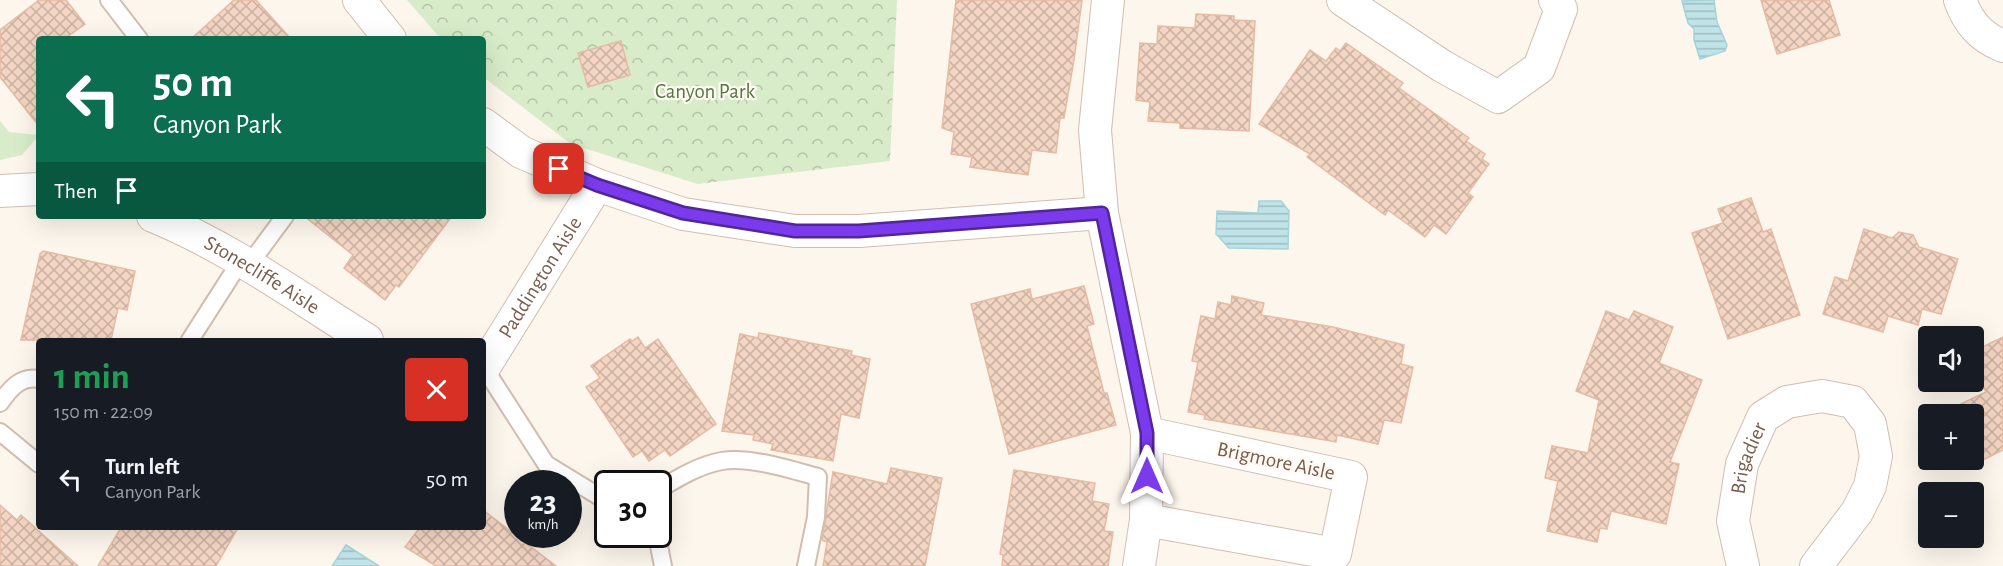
<!DOCTYPE html>
<html lang="en">
<head>
<meta charset="utf-8">
<style>
	:root { --surface:#171b24; --page:#20242c; --text:#f1f3f6; --muted:#9ea1a6 }
	body { margin:0; font-family:"Alegreya Sans",sans-serif; background:var(--page); color:var(--text); height:100vh; display:flex; flex-direction:column; font-size:22px; white-space:nowrap }
	* { box-sizing:border-box; margin:0 }
	p { font-size:20px; color:var(--muted) }
	.icon { flex:none; width:33px; height:33px; fill:none; stroke:currentColor; stroke-width:2; stroke-linecap:round; stroke-linejoin:round }
	.map { position:relative; flex:1; overflow:hidden }
	.sheet { position:absolute; left:36px; top:338px; width:450px; height:192px; display:flex; flex-direction:column; background:var(--surface); border-radius:6px; box-shadow:0 6px 24px #0002 }
	.sheet>* { flex:none }
	.top-card { position:absolute; left:36px; top:36px; width:450px; height:183px; border-radius:6px; box-shadow:0 6px 24px #0002; background:#0b6e4f; color:#fff; overflow:hidden }
	.controls { position:absolute; left:1918px; top:326px; display:grid; gap:12px }
	.controls a { display:grid; place-items:center; width:66px; height:66px; border-radius:6px; background:var(--surface); box-shadow:0 6px 24px #0002; font-size:30px }
	.speed { position:absolute; left:504px; top:470px; display:flex; gap:12px; font-size:30px; font-weight:700; text-align:center }
	.speed>* { display:grid; place-content:center; width:78px; height:78px; border-radius:50%; background:var(--surface); box-shadow:0 6px 24px #0002; line-height:1 }
	.speed small { font-size:15px; font-weight:400 }
	.speed .limit { border:3px solid #111; border-radius:9px; background:#fff; color:#111 }
	.pin { position:absolute; display:grid; place-items:center; width:51px; height:51px; color:#fff; margin:-26px; border-radius:12px; box-shadow:0 3px 9px #0006 }
	.me { position:absolute; width:66px; margin:-33px; rotate:0deg; stroke-linejoin:round; filter:drop-shadow(0 0 4px #0008) }
	.turn { display:flex; align-items:center; gap:21px; height:126px; padding:0 18px; font-size:27px }
	.turn .icon { width:78px; height:78px; stroke-width:2.5 }
	.turn b { display:block; font-size:42px; line-height:51px }
	.then { display:flex; align-items:center; height:57px; padding:0 18px; background:#0003; gap:12px; font-size:22px }
	.round { display:grid; place-items:center; flex:none; width:63px; height:63px; border-radius:6px; background:var(--page) }
	.overview { display:flex; align-items:center; justify-content:space-between; height:102px; padding:0 18px }
	h1 { font-size:36px; font-weight:600; line-height:45px; color:#1e9e55 }
	ul { padding:0; list-style:none }
	li { display:flex; align-items:center; gap:18px; height:78px; padding:0 18px }
	li div { flex:1 }
	li b { display:block; font-size:22px }
	li em { font-style:normal }
	.map>svg:first-child { display:block }
</style>
</head>
<body>
<div class="map">
<svg width="2003" height="566" viewBox="0 0 2003 566">
	<defs>
		<pattern id="park-crowns" width="20" height="18" patternUnits="userSpaceOnUse" patternTransform="scale(1.5)"><rect width="20" height="18" fill="#d8ecc9"/><path d="M2 6a3 3 0 1 1 6 0M12 15a3 3 0 1 1 6 0" fill="none" stroke="#b4c2a5"/></pattern>
		<pattern id="water-rules" width="6" height="5" patternUnits="userSpaceOnUse" patternTransform="scale(1.5)"><rect width="6" height="5" fill="#bfe3e8"/><path d="M0 2.5h6" fill="none" stroke="#a0bbbe"/></pattern>
		<pattern id="building-cross-hatch" width="8" height="8" patternUnits="userSpaceOnUse" patternTransform="scale(1.5)"><rect width="8" height="8" fill="#f3d5c3"/><path d="M0 0l8 8M0 8l8-8" fill="none" stroke="#cab0a1"/></pattern>
	</defs>
	<rect width="100%" height="100%" fill="#fdf6ec"/>
	<!-- green -->
	<polygon fill="#d8ecc9" points="0,121 9,132 39,135 22,155 0,160"/>
	<!-- park -->
	<polygon fill="url(#park-crowns)" points="407,0 897,0 890,161 698,184 571,144 483,77 483,39 441,39"/>
	<!-- water -->
	<g fill="url(#water-rules)" stroke="#a5d3da" stroke-width="1.5">
		<polygon points="1714,0 1717,22 1727,45 1725,51 1700,59 1694,40 1694,29 1688,23 1682,1"/>
		<polygon points="1259,201 1281,201 1289,211 1288,249 1229,248 1216,234 1217,211 1258,213"/>
		<polygon points="346,545 379,566 332,566"/>
	</g>
	<!-- building -->
	<g fill="url(#building-cross-hatch)" stroke="#e6bba3" stroke-width="1.5">
		<polygon points="39,0 66,0 85,24 64,39 39,39 39,126 0,77 0,30"/>
		<polygon points="234,0 256,0 291,39 191,39"/>
		<polygon points="956,0 1082,0 1074,60 1064,118 1060,118 1056,153 1032,150 1028,175 970,167 972,157 951,154 954,132 942,128"/>
		<polygon points="1761,0 1829,0 1840,35 1777,54"/>
		<polygon points="1196,14 1234,16 1234,20 1255,21 1249,131 1180,128 1180,123 1148,121 1150,102 1136,100 1140,43 1157,44 1158,26 1195,28"/>
		<polygon points="621,41 630,75 588,87 578,53"/>
		<polygon points="1346,43 1403,83 1399,88 1469,138 1466,141 1485,154 1482,159 1489,164 1468,193 1473,197 1446,234 1434,225 1425,237 1388,210 1385,215 1307,157 1310,154 1259,124 1310,50 1326,61 1336,48 1340,51"/>
		<polygon points="1751,198 1763,232 1771,229 1800,315 1728,339 1692,233 1723,223 1718,209"/>
		<polygon points="304,216 452,216 399,287 396,285 385,300 344,268 353,255"/>
		<polygon points="1864,229 1892,238 1899,232 1913,235 1919,247 1958,259 1941,314 1922,309 1918,325 1888,316 1883,332 1823,314 1835,277 1848,281"/>
		<polygon points="43,251 135,271 127,310 118,308 111,340 21,340 40,254"/>
		<polygon points="1084,286 1094,324 1087,326 1104,393 1107,393 1116,425 1009,454 971,304 1030,289 1032,299"/>
		<polygon points="1232,296 1264,303 1261,315 1333,327 1404,345 1401,364 1413,367 1401,423 1384,420 1378,444 1337,435 1336,442 1204,419 1205,415 1188,412 1198,362 1192,361 1201,316 1215,319 1218,302 1231,305"/>
		<polygon points="1606,311 1629,320 1634,311 1673,327 1659,363 1702,380 1670,462 1679,464 1666,524 1611,511 1607,529 1600,528 1597,542 1547,531 1558,481 1545,478 1552,446 1588,453 1599,400 1576,391"/>
		<polygon points="759,333 852,351 851,355 870,359 859,418 841,414 833,461 771,450 773,444 753,440 754,435 722,431 740,334 758,338"/>
		<polygon points="638,337 645,348 658,339 716,424 670,456 665,450 649,461 642,451 633,457 586,387 600,378 591,366 630,339 632,341"/>
		<polygon points="2003,337 2003,450 1973,465 1970,459 1974,459 1974,414 1948,414 1946,411 1986,392 1974,366 1974,351"/>
		<polygon points="891,468 942,478 925,566 823,566 827,542 822,540 833,472 887,484"/>
		<polygon points="1014,470 1095,483 1092,501 1109,504 1104,531 1113,532 1108,566 1002,566 1003,555 1000,554"/>
		<polygon points="0,505 17,520 21,515 78,566 0,566"/>
		<polygon points="483,510 556,566 436,566 405,547 421,526 483,526"/>
		<polygon points="122,526 239,526 216,566 98,566"/>
	</g>
	<g fill="none" stroke-linecap="round" stroke-linejoin="round">
		<defs>
			<g id="lane">
				<polyline points="109,0 139,39"/>
				<polyline points="248,266 285,216"/>
				<polyline points="190,340 240,262"/>
				<polyline points="485,369 546,464 608,502"/>
				<path d="M0,403C10,389 20,376 39,379"/>
				<polyline points="0,432 39,464"/>
				<path d="M658,490C678,478 699,465 722,461C748,456 792,470 818,477L816,517L806,566"/>
				<polyline points="650,534 658,541 663,566"/>
			</g>
			<g id="street">
				<polyline points="359,0 390,39"/>
				<polyline points="1108,0 1095,130 1102,213 1147,433 1146,520 1139,566"/>
				<polyline points="1343,0 1442,66 1498,97 1539,68 1561,9 1555,0"/>
				<path d="M1960,0C1968,22 1980,37 2003,46"/>
				<polyline points="483,124 521,152 597,185 683,214 795,231 859,231 1102,213"/>
				<polyline points="0,191 39,189"/>
				<path id="s1" d="M153,216C229,247 298,297 367,340"/>
				<path id="s2" d="M483,369L597,185"/>
				<polyline points="1146,520 1335,554 1351,477 1147,433"/>
				<path id="s3" d="M1743,566L1733,521L1742,464L1763,417L1787,402L1822,396L1853,402L1870,424L1876,456L1870,486L1857,512L1816,566"/>
			</g>
		</defs>
		<!-- lane casing -->
		<use href="#lane" stroke="#d1beb0" stroke-width="20"/>
		<!-- street casing -->
		<use href="#street" stroke="#d1beb0" stroke-width="34"/>
		<!-- lane -->
		<use href="#lane" stroke="#fff" stroke-width="16"/>
		<!-- street -->
		<use href="#street" stroke="#fff" stroke-width="32"/>
	</g>
	<g fill="none" stroke-linecap="round" stroke-linejoin="round">
		<defs>
			<polyline id="route" points="559,169 597,185 683,213 795,231 859,231 1102,213 1147,433 1147,476"/>
		</defs>
		<!-- route casing -->
		<use href="#route" stroke="#51269a" stroke-width="15"/>
		<!-- route -->
		<use href="#route" stroke="#7c3aed" stroke-width="10"/>
	</g>
	<g text-anchor="middle" dominant-baseline="central" stroke-width="4.5" stroke-linejoin="round" paint-order="stroke">
		<!-- park labels -->
		<g font-size="21" fill="#537a41" stroke="#fffaf3">
			<text x="705" y="91">Canyon Park</text>
		</g>
		<!-- street labels -->
		<g font-size="21" fill="#7a5c4d" stroke="#fffaf3">
			<text stroke="none"><textPath href="#s1" startOffset="124">Stonecliffe Aisle</textPath></text>
			<text stroke="none"><textPath href="#s2" startOffset="108">Paddington Aisle</textPath></text>
			<text stroke="none"><textPath href="#s3" startOffset="111">Brigadier</textPath></text>
			<text transform="translate(1276 461) rotate(12)">Brigmore Aisle</text>
		</g>
	</g>
</svg>
<div class="controls">
<a><svg class="icon" aria-label="sound" viewBox="0 0 24 24"><path d="M4 9h4l5-4v14l-5-4H4zM17 9q2 3 0 6"/></svg></a>
<a>+</a>
<a>−</a>
</div>
<div class="speed"><div>23<small>km/h</small></div><div class="limit">30</div></div>
<div class="pin" style="left:559px;top:169px;background:#d93025"><svg class="icon" aria-label="arrive" viewBox="0 0 24 24"><path d="M6 21V4h12l-3 4 3 4H6"/></svg></div>
<svg class="me" style="left:1147px;top:476px" viewBox="-20 -20 40 40"><path d="M0-17L14 15 0 8-14 15z" fill="#7c3aed" stroke="#fff" stroke-width="4"/></svg>
<div class="top-card">
<div class="turn"><svg class="icon" aria-label="left" viewBox="0 0 24 24"><path d="M17 20v-9H6M10 6l-5 5 5 5"/></svg><div><b>50 m</b>Canyon Park</div></div>
<div class="then">Then<svg class="icon" aria-label="arrive" viewBox="0 0 24 24"><path d="M6 21V4h12l-3 4 3 4H6"/></svg></div>
</div>
<section class="sheet">
<div class="overview"><div><h1>1 min</h1><p>150 m · 22:09</p></div><a class="round" style="background:#d93025;color:#fff"><svg class="icon" aria-label="close" viewBox="0 0 24 24"><path d="M6 6l12 12M18 6L6 18"/></svg></a></div>
<ul>
<li><svg class="icon" aria-label="left" viewBox="0 0 24 24"><path d="M17 20v-9H6M10 6l-5 5 5 5"/></svg><div><b>Turn left</b><p>Canyon Park</p></div><em>50 m</em></li>
</ul>
</section>
</div>
</body>
</html>
